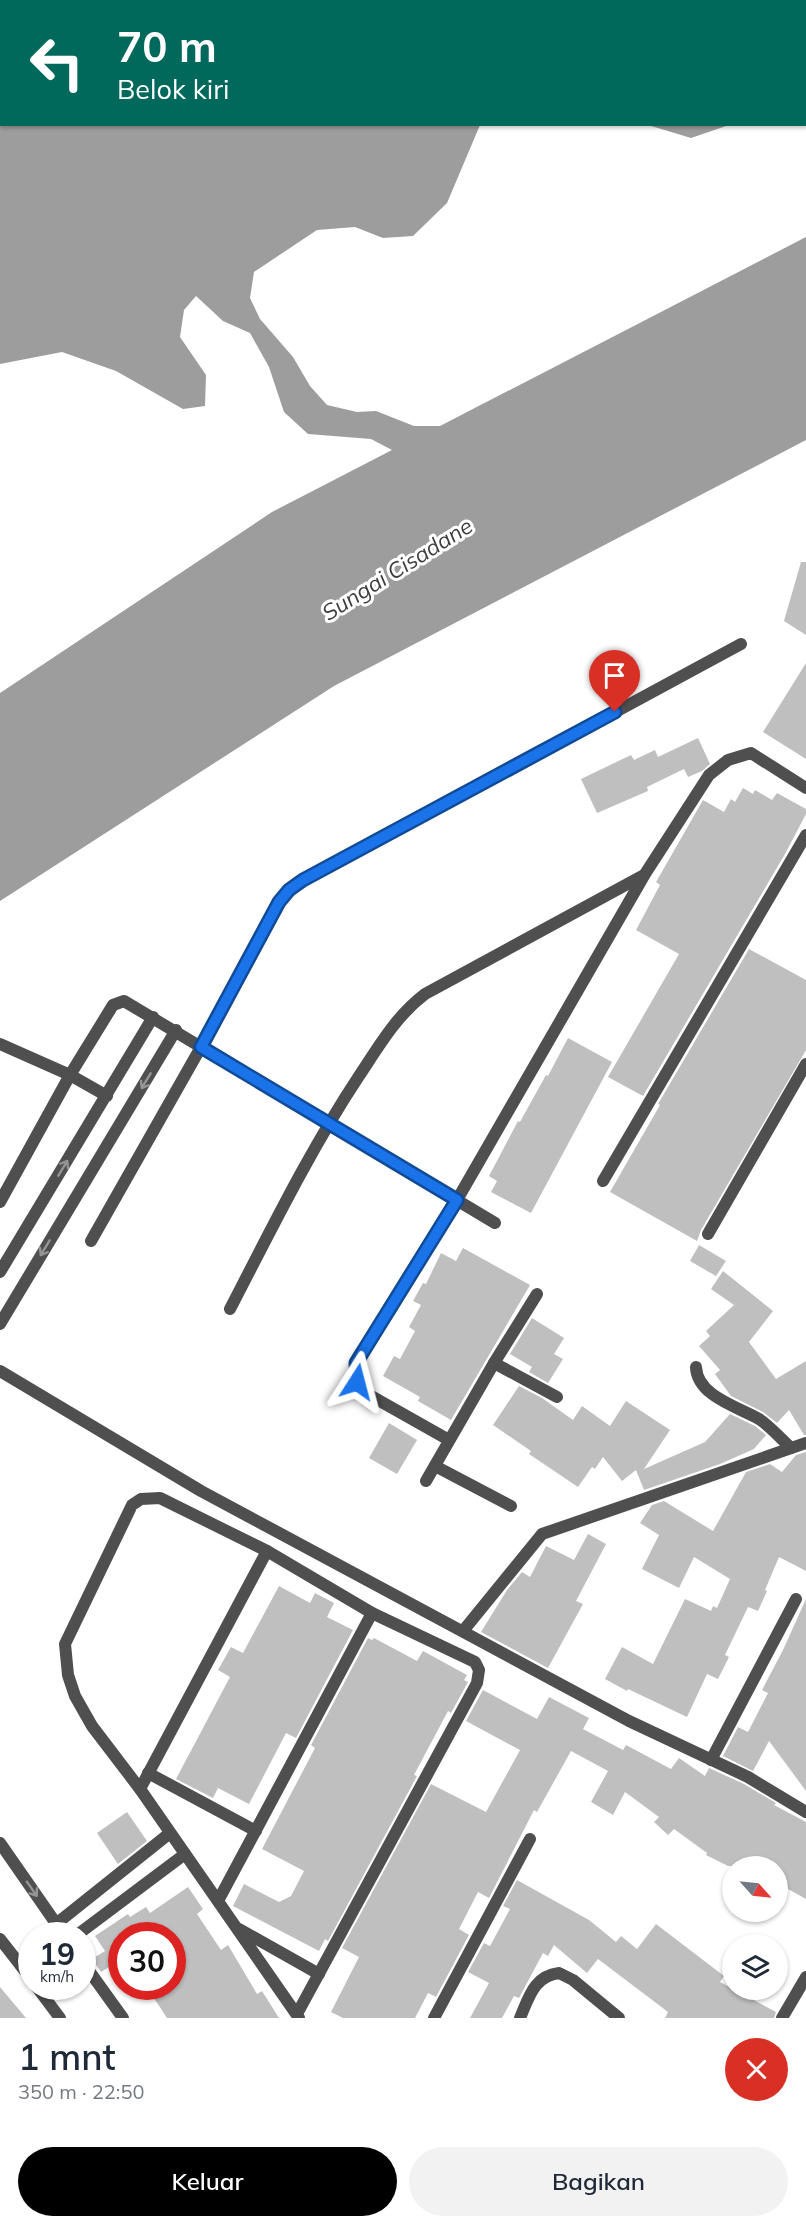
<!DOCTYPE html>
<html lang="id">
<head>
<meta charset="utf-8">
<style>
	:root { --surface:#fff; --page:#f2f2f3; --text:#1f2937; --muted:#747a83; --accent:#000 }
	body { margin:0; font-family:Mulish,sans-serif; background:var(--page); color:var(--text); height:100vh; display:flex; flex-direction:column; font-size:22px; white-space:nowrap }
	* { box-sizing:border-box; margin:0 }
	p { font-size:20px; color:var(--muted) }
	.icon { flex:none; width:33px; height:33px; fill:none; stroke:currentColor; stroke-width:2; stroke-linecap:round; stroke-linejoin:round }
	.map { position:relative; height:2018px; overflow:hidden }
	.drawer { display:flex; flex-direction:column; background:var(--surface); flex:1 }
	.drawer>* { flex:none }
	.banner { position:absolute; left:0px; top:0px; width:807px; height:126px; box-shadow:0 2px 4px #0004; background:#00695c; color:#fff; overflow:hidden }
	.needle { width:39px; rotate:117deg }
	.controls { position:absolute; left:722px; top:1856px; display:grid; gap:12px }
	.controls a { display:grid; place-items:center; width:66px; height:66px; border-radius:50%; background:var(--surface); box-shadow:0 2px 4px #0004; font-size:30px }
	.speed { position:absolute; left:18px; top:1922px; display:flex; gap:12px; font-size:30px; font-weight:700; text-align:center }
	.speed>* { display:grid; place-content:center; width:78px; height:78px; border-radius:50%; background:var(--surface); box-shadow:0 2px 4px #0004; line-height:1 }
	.speed small { font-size:15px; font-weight:400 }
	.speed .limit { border:9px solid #d22; background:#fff; color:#111 }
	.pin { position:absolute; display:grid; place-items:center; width:51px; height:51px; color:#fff; margin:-62px -26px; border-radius:50% 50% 50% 0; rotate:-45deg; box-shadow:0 0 6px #0007 }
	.pin .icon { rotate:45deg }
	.me { position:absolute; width:66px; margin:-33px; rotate:9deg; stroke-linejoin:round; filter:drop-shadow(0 0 4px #0008) }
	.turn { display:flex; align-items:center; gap:21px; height:126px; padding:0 18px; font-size:27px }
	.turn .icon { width:78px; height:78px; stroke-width:2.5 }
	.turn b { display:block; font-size:42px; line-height:51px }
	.round { display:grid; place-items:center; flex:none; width:63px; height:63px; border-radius:32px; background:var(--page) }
	.overview { display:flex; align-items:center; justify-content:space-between; height:102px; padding:0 18px }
	h1 { font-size:36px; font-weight:600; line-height:45px }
	.button { display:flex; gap:12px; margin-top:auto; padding:12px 18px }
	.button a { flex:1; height:69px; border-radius:36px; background:var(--accent); color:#fff; font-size:24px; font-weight:600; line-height:69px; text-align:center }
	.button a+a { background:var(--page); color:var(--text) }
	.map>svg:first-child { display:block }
</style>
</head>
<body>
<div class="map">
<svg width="806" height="2018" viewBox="0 0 806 2018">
	<rect width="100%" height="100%" fill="#fff"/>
	<!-- water -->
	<g fill="#9d9d9d">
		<polygon points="0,0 533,0 2,2 2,124 480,125 447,203 413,236 383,238 355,227 317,230 254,272 250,298 260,319 293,357 310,386 327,405 357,412 376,411 414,426 440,426 806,237 806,440 334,686 0,901 0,693 272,512 392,450 371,439 308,434 284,412 269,367 250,333 223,321 196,296 184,310 180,337 206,375 205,406 183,409 116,371 62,352 0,364"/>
		<polygon points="648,125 729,125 691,138"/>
	</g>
	<!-- building -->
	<g fill="#bfbfbf">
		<polygon points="801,562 806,562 806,635 784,621"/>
		<polygon points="806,663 806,759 763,732"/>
		<polygon points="698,738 710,764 702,771 688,777 684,769 647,787 648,791 597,813 581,779 631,755 634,760 655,750 658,757"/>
		<polygon points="743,788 753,794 755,790 772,800 777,793 806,809 806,814 785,854 643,1096 608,1077 679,954 636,930 660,885 656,882 703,800 724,812 731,799 735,802"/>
		<polygon points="749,949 806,980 806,1050 701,1230 697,1241 610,1192 660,1105 658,1104"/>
		<polygon points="568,1038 612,1062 531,1213 491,1192 497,1181 489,1176 518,1121 520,1122 546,1075 548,1076"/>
		<polygon points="699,1245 726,1261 716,1276 690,1261"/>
		<polygon points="463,1248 530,1285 451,1420 418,1401 420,1397 383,1376 394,1356 400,1359 415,1331 409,1327 421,1305 413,1301 423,1283 426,1284 441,1253 456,1261"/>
		<polygon points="723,1271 773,1311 749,1342 776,1379 806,1361 806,1435 804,1435 789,1410 777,1423 763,1412 731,1396 715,1374 720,1370 699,1346 710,1336 706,1331 734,1305 711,1289"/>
		<polygon points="532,1318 564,1338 554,1354 563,1359 548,1383 529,1372 532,1367 510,1354"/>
		<polygon points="519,1386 542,1398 573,1420 582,1406 610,1426 626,1401 670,1430 644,1469 705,1442 730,1414 755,1426 766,1435 754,1449 720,1464 644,1490 636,1470 622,1481 603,1457 595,1469 592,1467 578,1487 529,1454 531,1451 493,1425"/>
		<polygon points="389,1423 417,1440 397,1474 369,1458"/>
		<polygon points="806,1452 806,1571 779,1557 765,1590 767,1591 758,1611 748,1607 725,1655 729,1657 718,1679 707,1674 687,1717 628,1689 627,1691 605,1679 622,1647 653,1664 685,1599 711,1611 713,1606 717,1608 730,1579 694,1557 679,1588 642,1569 659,1535 640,1523 652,1505 664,1501 713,1531 746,1472 770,1464 782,1472 796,1455"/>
		<polygon points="588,1534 606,1544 576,1601 583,1604 548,1668 481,1632 507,1590 522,1572 530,1577 546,1546 574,1560"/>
		<polygon points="279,1586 310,1603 315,1593 334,1603 327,1617 353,1630 296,1738 286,1733 249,1804 218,1788 213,1798 176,1779 230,1677 218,1670 231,1647 243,1653"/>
		<polygon points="806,1599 806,1791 769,1741 753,1771 723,1756 738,1727 748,1732 768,1693 762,1690 783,1650"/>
		<polygon points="368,1638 372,1640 374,1638 417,1661 423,1651 467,1675 464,1680 468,1682 451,1713 448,1711 414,1775 417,1776 328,1941 325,1939 319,1951 233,1906 244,1884 279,1902 291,1896 304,1871 262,1849 315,1748 311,1745"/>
		<polygon points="483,1690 537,1719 549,1697 589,1718 583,1729 623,1750 626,1745 671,1769 679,1758 705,1776 709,1768 744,1784 776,1803 774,1805 806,1822 806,1899 777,1883 777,1866 728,1866 706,1855 707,1853 674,1829 668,1835 654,1822 659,1817 625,1792 613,1815 591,1802 608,1771 571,1751 537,1812 534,1810 489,1898 478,1892 459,1929 469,1935 436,1997 428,1993 415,2018 343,2018 331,2012 359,1957 342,1948 431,1784 486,1812 520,1750 466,1721"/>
		<polygon points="127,1812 147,1841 118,1864 97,1833"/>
		<polygon points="517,1880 589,1920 616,1942 621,1936 637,1949 656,1924 724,1976 720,1982 776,2012 774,2018 665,2018 668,2012 598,1959 587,1973 554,1945 548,1956 543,1953 519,1998 514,1996 502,2018 470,2018 489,1983 468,1972 484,1943 490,1946 510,1909 503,1906"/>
		<polygon points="188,1887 203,1909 197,1914 221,1950 228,1945 257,1994 262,1991 279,2018 167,2018 146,1986 172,1986 172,1935 122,1935 122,1987 109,1967 101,1972 92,1959 105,1951 95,1936 128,1914 130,1917 146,1907 150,1913"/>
		<polygon points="0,1987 26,2018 0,2018"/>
	</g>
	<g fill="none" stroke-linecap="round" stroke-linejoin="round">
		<!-- minor -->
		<g stroke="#4f4f4f" stroke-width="12">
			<polyline points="0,1044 70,1075 107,1096"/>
			<polyline points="603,1181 806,835"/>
			<polyline points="0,1202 70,1075 113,1005 124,1001 495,1223"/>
			<polyline points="708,1234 806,1064"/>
			<polyline points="91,1241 201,1047 279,902 289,890 303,881 741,644"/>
			<polyline points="0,1272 153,1017"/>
			<path d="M230,1309C271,1230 310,1150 359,1076C379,1046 396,1016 425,994L644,875"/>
			<polyline points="0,1324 176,1030"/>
			<polyline points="494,1363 557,1397"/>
			<path d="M696,1367C697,1396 738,1407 759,1419C770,1426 781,1439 791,1448"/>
			<polyline points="0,1371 201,1491 629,1721 748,1777 806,1812"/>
			<polyline points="449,1440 364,1392 357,1382 355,1363 457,1200 645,874 709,775 728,760 751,753 806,788"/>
			<polyline points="435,1466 511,1506"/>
			<polyline points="426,1481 494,1363 537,1294"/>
			<polyline points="463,1631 542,1534 806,1443"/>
			<polyline points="711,1760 796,1599"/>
			<polyline points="148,1773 256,1831"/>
			<polyline points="140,1789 267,1551"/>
			<polyline points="0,1843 64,1935"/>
			<polyline points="218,1901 372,1613"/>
			<polyline points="56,1924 170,1833"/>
			<polyline points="239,1929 319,1974"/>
			<polyline points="77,1935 185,1854"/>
			<polyline points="0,1939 32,1980"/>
			<polyline points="82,1961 123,2018"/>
			<polyline points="36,1986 60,2018"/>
			<polyline points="297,2014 477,1683 479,1670 475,1662 372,1613 267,1551 160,1498 141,1499 132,1505 65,1644 68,1675 75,1696 92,1726 140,1789 299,2018"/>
			<polyline points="434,2018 530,1839"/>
			<path d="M520,2018C529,1997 534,1976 559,1973L573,1980L619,2018"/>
			<polyline points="782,2018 806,1977"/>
		</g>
	</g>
	<!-- one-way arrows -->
	<defs><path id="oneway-shaft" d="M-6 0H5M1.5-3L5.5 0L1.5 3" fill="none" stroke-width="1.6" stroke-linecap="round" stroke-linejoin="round" transform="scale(1.5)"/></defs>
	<g stroke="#959595">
		<use href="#oneway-shaft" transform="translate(146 1081) rotate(121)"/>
		<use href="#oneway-shaft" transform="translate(63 1168) rotate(-59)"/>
		<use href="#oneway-shaft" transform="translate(45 1248) rotate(121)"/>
		<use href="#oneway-shaft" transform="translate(32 1889) rotate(55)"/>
	</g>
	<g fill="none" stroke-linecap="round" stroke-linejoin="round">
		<defs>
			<polyline id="route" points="357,1382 356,1363 457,1200 201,1047 279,902 289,890 303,880 615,712"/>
		</defs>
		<!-- route casing -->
		<use href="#route" stroke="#114b97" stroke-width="15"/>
		<!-- route -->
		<use href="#route" stroke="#1a73e8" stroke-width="10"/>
	</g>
	<g text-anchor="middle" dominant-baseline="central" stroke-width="6" stroke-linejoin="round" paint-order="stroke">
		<!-- water labels -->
		<g font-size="22" font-style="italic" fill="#3e3e3e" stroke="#fff">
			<text transform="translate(397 569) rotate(-32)">Sungai Cisadane</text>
		</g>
	</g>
</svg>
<div class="controls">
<a><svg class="needle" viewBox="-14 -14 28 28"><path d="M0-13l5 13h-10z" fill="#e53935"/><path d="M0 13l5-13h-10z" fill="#747a83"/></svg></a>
<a><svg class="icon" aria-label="layers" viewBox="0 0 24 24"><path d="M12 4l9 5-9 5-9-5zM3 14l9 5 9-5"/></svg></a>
</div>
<div class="speed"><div>19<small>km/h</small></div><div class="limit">30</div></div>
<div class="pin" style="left:615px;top:712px;background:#d93025"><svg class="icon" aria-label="arrive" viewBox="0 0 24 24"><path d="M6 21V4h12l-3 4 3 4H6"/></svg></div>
<svg class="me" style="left:357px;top:1382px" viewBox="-20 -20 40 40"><path d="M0-17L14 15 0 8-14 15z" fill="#1a73e8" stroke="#fff" stroke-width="4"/></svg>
<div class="banner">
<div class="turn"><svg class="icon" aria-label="left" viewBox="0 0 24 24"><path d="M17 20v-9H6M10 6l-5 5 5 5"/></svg><div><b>70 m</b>Belok kiri</div></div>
</div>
</div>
<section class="drawer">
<div class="overview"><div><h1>1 mnt</h1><p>350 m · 22:50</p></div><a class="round" style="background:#d93025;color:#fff"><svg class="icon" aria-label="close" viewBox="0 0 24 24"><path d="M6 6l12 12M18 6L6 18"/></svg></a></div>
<div class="button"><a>Keluar</a><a>Bagikan</a></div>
</section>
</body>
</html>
